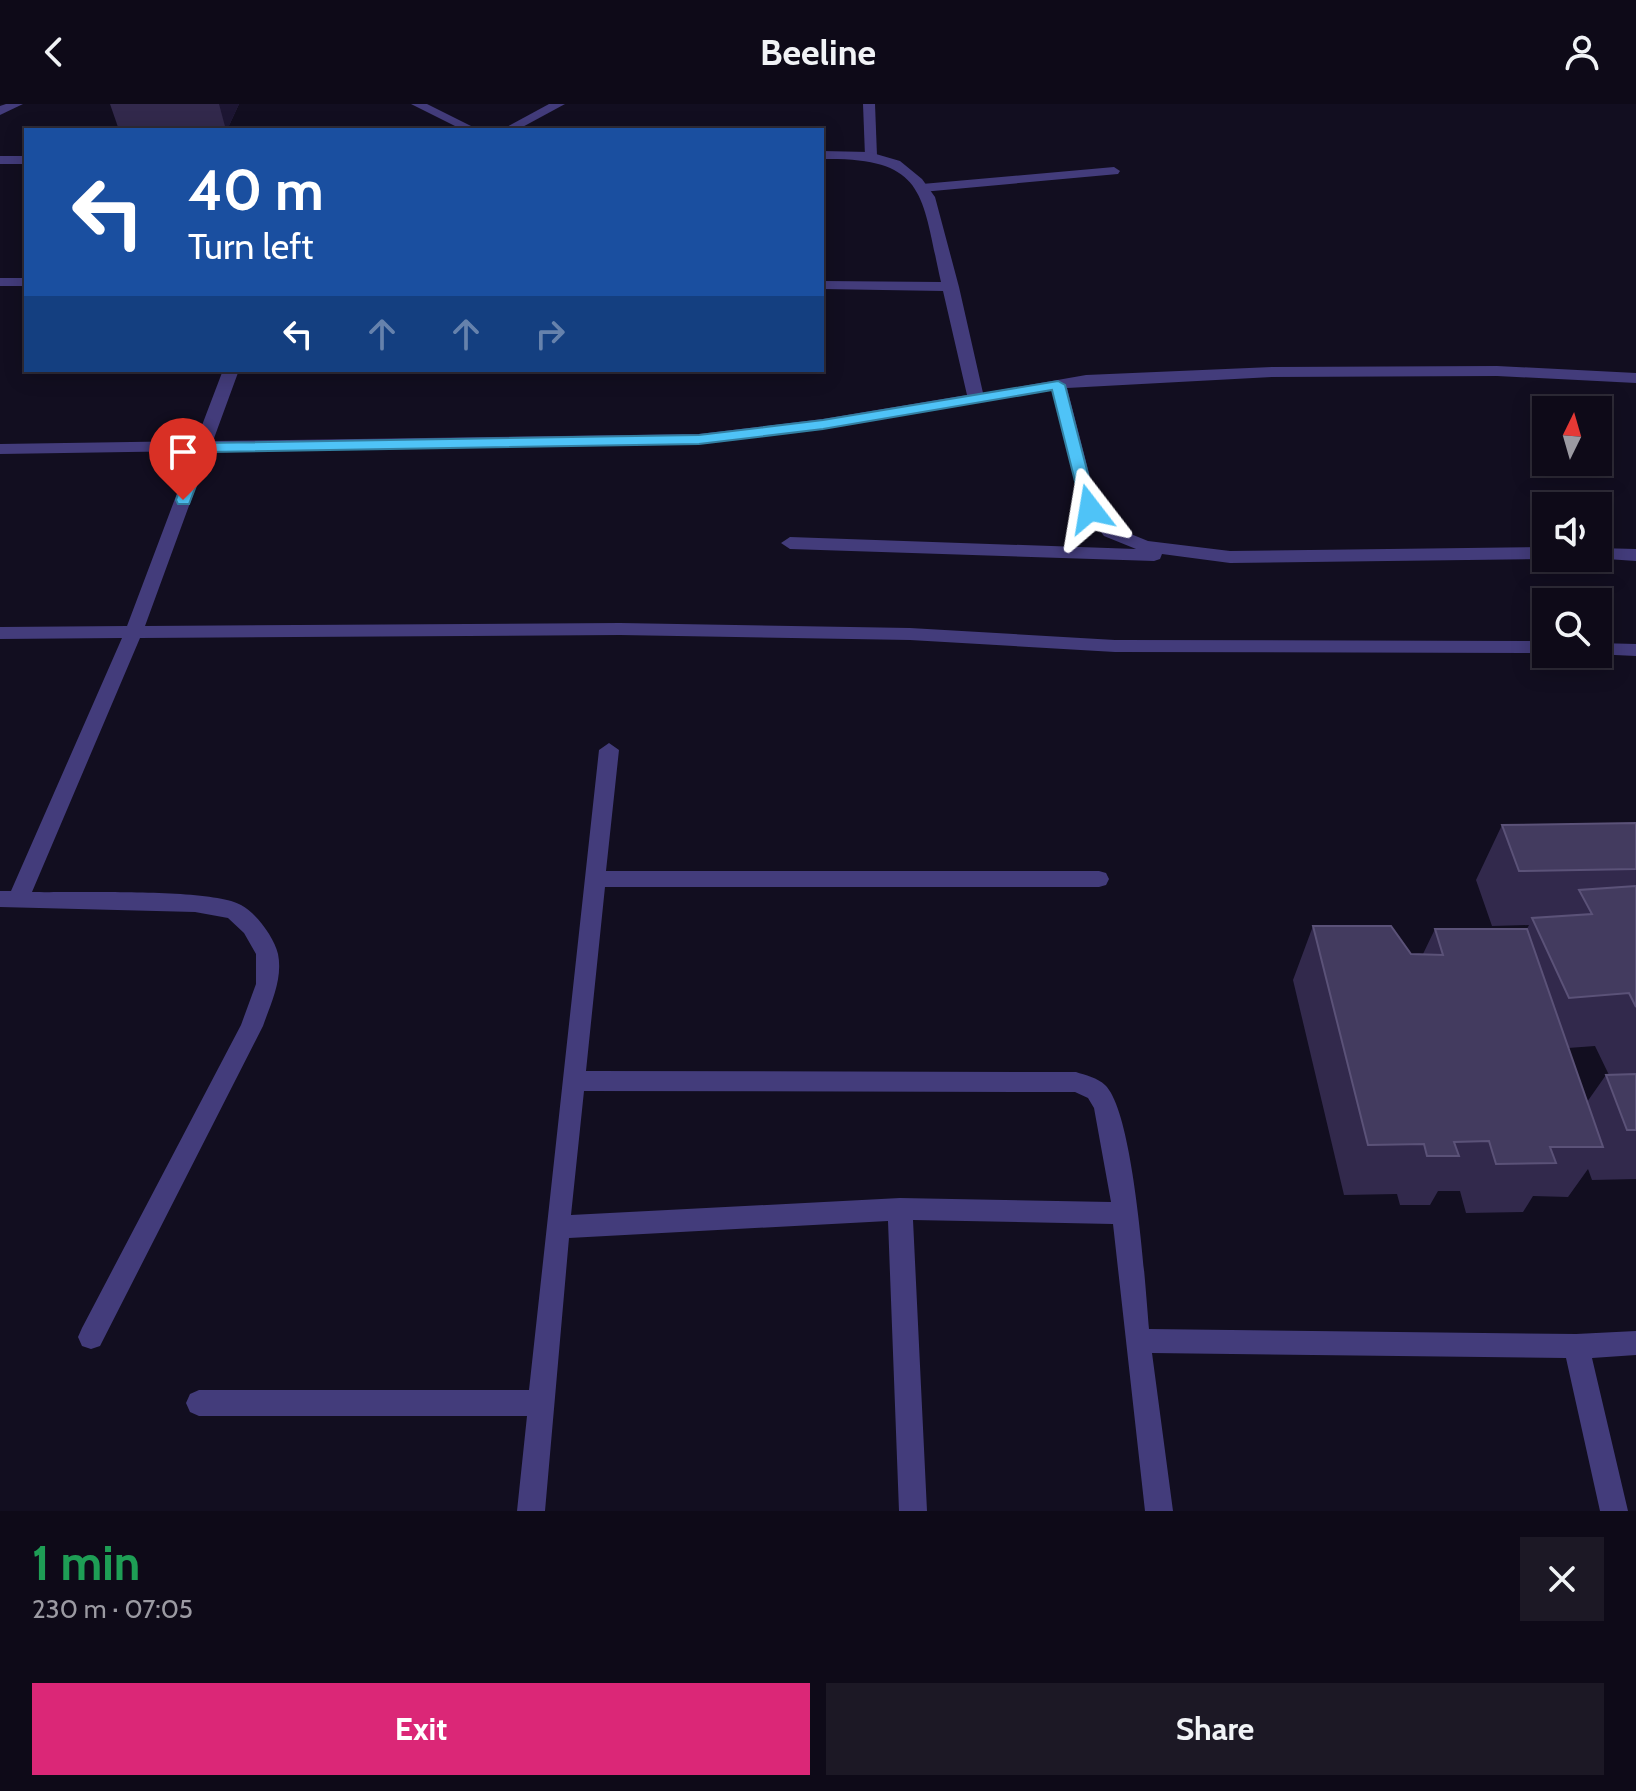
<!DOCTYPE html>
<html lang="en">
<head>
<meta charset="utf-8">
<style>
	:root { --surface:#0e0a18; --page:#1c1825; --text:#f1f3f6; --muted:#9b9aa2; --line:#2e2b37; --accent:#db2777 }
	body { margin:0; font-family:Cabin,sans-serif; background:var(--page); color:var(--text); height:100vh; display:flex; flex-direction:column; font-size:30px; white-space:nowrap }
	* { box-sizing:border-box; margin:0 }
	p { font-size:26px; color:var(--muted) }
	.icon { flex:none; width:44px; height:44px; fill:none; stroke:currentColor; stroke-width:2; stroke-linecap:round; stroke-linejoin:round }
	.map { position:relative; height:1407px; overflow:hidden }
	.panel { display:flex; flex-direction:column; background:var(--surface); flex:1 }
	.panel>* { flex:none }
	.hud { position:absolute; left:24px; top:24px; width:800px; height:244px; border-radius:0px; box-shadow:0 4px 20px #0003,0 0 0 2px var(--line); background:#1a4fa0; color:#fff; overflow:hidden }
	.needle { width:52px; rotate:5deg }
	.fabs { position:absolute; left:1532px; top:292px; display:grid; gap:16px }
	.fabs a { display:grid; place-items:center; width:80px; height:80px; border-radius:0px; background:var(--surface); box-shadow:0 4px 20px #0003,0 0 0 2px var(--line); font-size:40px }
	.pin { position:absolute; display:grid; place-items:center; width:68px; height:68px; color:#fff; margin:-82px -34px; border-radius:50% 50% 50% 0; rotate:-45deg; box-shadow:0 0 8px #0007 }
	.pin .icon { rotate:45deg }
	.me { position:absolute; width:88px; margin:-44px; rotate:346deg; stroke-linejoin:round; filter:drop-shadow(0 0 6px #0008) }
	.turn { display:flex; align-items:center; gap:28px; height:168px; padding:0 32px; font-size:36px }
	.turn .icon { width:104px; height:104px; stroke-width:2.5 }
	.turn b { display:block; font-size:56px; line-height:68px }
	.lanes { display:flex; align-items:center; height:76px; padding:0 32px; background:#0003; justify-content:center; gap:40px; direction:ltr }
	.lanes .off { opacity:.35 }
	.round { display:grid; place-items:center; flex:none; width:84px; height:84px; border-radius:0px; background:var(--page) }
	.headline { display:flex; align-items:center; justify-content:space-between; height:136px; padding:0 32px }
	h1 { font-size:48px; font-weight:700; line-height:60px; color:#1e9e55 }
	.button { display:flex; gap:16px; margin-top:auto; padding:16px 32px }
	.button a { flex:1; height:92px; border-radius:0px; background:var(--accent); color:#fff; font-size:32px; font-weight:700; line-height:92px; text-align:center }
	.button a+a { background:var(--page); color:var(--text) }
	header { display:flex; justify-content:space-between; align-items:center; height:104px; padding:0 32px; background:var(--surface); font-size:36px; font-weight:700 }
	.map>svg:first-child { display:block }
</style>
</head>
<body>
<header><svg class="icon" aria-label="back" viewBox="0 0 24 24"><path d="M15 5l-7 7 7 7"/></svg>Beeline<svg class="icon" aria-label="person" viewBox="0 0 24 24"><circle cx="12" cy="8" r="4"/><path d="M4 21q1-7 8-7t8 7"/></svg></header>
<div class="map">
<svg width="1636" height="1407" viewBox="0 0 1636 1407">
	<rect width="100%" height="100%" fill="#120e20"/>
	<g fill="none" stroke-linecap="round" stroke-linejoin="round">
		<!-- lane -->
		<g fill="#433c7b" fill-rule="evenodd">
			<polygon points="863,0 875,0 877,52 871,56 865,52"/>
			<polygon points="1114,63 1120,67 1118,70 922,88 916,84 922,80"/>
		</g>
		<!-- street -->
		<g fill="#433c7b" fill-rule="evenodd">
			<polygon points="6,0 23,0 0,11 0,2"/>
			<polygon points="411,0 427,0 479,26 463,26"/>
			<polygon points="549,0 565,0 517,26 501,26"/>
			<path d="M822,47L869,48L900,57L922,75L935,93L959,183L983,289L1086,271L1272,263L1497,262L1636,269V279L1497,272L1272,273L1067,284L1098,404L1116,424L1148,437L1230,447L1546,443V454H1549L1546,455L1230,459L1162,450L1160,455L1154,457L790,445L781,439L790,433L1136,445L1104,432L1082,405L1052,286L823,325L699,340L209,347L145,522L620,519L910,524L1115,536L1546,537V549L1115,548L910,536L620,531L140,534L32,788C72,789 212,784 241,801C256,809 274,833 278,850C283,875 271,899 263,922L100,1242L91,1245L82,1242L78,1233L82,1224L241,921L256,880V850L244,829L228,814L195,808L0,803V787H11L122,534L0,535V523L127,522L193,347L0,350V340L196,337L223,266H239L213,337L699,330L823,315L967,291L943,187L822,185V177L941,178C921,91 928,53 822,55Z"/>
			<rect x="0" y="52" width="26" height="8"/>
			<rect x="0" y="174" width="26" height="8"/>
			<polygon points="1598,444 1636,445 1636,457 1592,454 1598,454"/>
			<polygon points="1598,539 1636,540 1636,552 1593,550 1598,550"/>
			<path d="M609,639L619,646L606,767H1099L1106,769L1109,775L1106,781L1099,783H605L586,967L1076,968C1085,971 1098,974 1105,981C1134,1008 1145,1179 1149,1225L1576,1230L1636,1227V1251L1592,1254L1628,1407H1600L1566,1254L1152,1249L1173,1407H1145L1113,1120L913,1116L927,1407H899L888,1117L569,1134L545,1407H517L527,1312H199L190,1308L186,1299L190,1290L199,1286H529L599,646ZM584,987L1075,988L1088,994L1094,1004L1111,1098L900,1094L571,1111Z"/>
		</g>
	</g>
	<!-- wall -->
	<g fill="#32294c" fill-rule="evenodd">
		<polygon points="110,0 239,0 227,26 119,26"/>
		<path d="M1636,719V1075L1592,1076L1588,1065L1568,1093L1533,1092L1523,1108L1466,1109L1460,1087H1438L1430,1101H1400L1397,1090L1344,1091L1293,876L1313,822L1411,850H1423L1435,825H1527L1529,821L1492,822L1476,776L1502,721ZM1595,942L1609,971H1606L1587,998L1568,944Z"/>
	</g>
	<!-- shaded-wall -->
	<polygon fill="#1d1633" points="219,0 239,0 227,26 226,26"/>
	<!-- building -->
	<g fill="#433b5f" stroke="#5b5278" stroke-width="2">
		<polygon points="1636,719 1636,765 1519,767 1502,721"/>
		<polygon points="1636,782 1636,903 1629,889 1569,894 1532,814 1592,810 1579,786"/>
		<polygon points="1313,822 1391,822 1411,850 1443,851 1435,825 1527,825 1603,1043 1550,1043 1556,1059 1496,1060 1489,1037 1454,1038 1459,1052 1427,1052 1424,1040 1368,1041"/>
		<polygon points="1636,970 1636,1026 1627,1026 1606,971"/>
	</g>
	<!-- route -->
	<polygon fill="#4fc3f7" stroke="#337fa1" stroke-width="2" points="1058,277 1065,281 1097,405 1090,410 1082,405 1052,286 823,325 699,340 209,348 189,400 178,400 176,396 195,344 203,339 699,331 823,316"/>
</svg>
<div class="fabs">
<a><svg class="needle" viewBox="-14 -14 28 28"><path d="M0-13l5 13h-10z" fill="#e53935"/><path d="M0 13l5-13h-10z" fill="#9b9aa2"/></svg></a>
<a><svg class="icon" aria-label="sound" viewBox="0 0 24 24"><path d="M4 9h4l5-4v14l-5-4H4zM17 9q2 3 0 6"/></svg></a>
<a><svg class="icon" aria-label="search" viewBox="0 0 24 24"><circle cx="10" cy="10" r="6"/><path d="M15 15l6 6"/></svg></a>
</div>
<div class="pin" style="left:183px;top:396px;background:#d93025"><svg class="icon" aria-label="arrive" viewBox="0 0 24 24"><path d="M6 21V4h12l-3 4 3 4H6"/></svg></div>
<svg class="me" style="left:1090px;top:405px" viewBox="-20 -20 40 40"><path d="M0-17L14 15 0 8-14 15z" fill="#4fc3f7" stroke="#fff" stroke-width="4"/></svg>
<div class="hud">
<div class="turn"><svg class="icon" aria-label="left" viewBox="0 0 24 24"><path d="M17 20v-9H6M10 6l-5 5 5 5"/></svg><div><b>40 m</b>Turn left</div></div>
<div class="lanes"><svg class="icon" aria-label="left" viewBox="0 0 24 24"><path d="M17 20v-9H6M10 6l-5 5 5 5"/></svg><svg class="icon off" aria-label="ahead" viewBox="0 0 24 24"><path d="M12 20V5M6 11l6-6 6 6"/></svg><svg class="icon off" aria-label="ahead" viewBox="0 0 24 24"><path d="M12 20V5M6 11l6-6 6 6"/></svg><svg class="icon off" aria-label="right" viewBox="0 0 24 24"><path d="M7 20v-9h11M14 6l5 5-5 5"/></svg></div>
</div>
</div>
<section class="panel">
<div class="headline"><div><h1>1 min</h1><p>230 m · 07:05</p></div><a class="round"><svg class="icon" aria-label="close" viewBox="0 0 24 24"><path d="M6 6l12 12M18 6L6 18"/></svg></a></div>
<div class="button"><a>Exit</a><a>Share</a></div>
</section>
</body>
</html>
